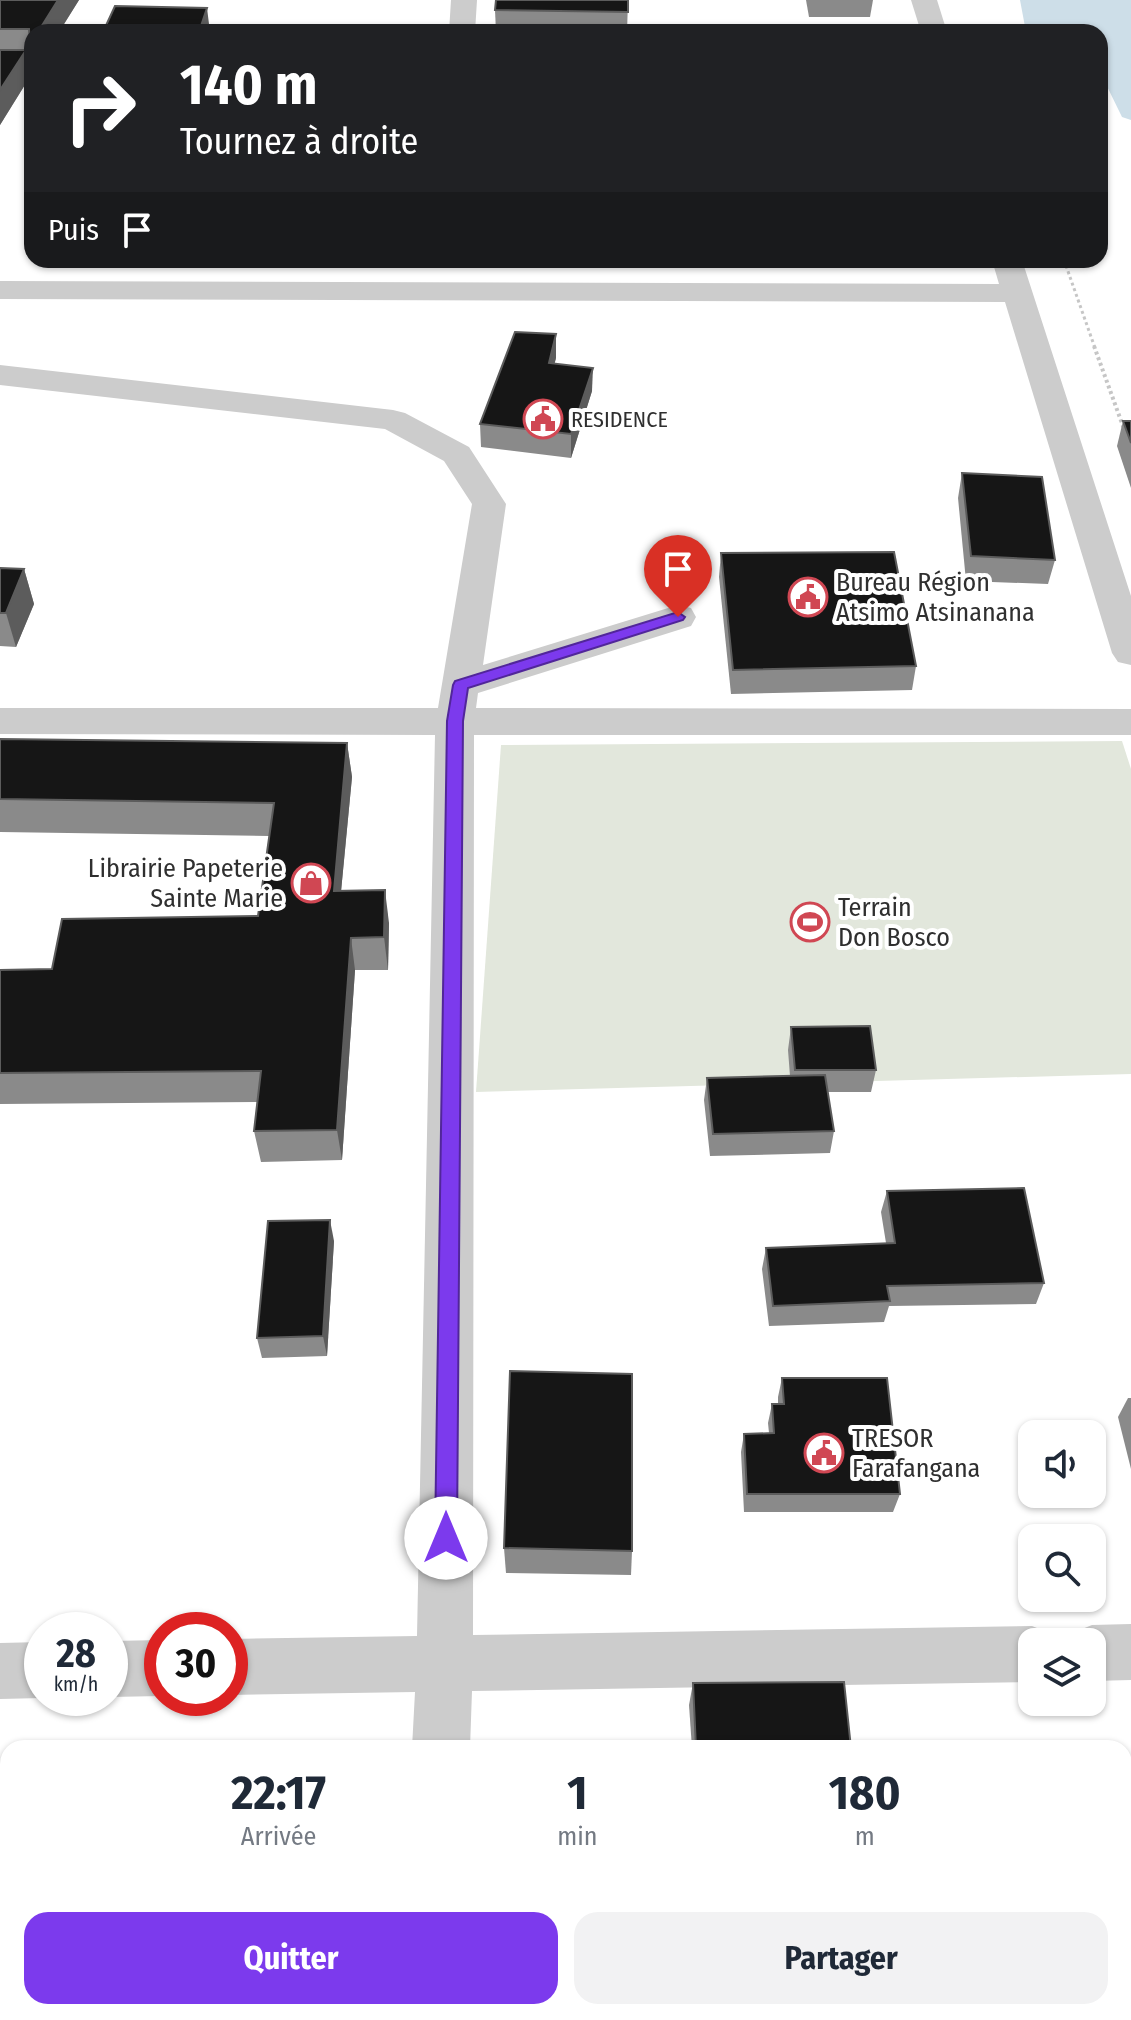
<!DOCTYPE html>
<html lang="fr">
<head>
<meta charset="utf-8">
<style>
	:root { --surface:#fff; --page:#f2f2f3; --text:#1f2937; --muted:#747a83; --accent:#7c3aed }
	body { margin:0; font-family:"Fira Sans Condensed",sans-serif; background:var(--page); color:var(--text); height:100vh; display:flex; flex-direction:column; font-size:30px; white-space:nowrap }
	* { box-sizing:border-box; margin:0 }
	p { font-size:26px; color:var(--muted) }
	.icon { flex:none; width:44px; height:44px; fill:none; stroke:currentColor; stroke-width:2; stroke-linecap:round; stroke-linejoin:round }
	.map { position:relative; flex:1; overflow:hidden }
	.sheet { position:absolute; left:0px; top:1740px; width:1132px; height:280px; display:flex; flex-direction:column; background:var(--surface); border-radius:24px 24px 0 0; box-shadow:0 2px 6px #0004 }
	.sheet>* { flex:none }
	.guide { position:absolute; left:24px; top:24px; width:1084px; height:244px; border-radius:24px; box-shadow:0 2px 6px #0004; background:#202124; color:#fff; overflow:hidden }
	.fabs { position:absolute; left:1018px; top:1420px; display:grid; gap:16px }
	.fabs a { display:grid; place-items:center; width:88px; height:88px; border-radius:16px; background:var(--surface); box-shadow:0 2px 6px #0004; font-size:40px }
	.speed { position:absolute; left:24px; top:1612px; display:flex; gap:16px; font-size:40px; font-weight:700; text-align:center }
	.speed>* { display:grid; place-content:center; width:104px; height:104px; border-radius:50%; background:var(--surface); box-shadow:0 2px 6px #0004; line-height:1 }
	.speed small { font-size:20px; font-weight:400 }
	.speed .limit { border:12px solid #d22; background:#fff; color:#111 }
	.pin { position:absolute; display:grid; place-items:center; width:68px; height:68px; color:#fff; margin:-82px -34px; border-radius:50% 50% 50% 0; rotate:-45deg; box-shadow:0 0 8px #0007 }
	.pin .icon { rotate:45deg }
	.me { position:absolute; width:88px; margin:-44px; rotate:0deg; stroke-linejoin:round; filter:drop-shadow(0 0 6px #0008) }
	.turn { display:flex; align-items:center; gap:28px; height:168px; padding:0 24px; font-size:36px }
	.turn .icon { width:104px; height:104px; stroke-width:2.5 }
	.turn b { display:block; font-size:56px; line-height:68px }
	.then { display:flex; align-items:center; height:76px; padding:0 24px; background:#0003; gap:16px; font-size:30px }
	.eta { display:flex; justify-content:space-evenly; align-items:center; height:136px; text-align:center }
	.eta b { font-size:48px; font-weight:700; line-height:56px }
	.button { display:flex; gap:16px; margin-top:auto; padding:16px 24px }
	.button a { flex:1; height:92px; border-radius:24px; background:var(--accent); color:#fff; font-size:32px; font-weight:700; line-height:92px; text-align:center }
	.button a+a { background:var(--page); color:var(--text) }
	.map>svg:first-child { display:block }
</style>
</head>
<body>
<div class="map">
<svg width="1131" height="2020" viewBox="0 0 1131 2020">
	<rect width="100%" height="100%" fill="#fff"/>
	<!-- green -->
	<polygon fill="#e2e7dc" points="1122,741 1131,769 1131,1074 476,1092 501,745"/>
	<!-- water -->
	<polygon fill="#cddee8" points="1020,0 1131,0 1131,120 1122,117 1100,72 1100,32 1026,32"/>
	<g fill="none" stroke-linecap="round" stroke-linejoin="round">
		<!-- path-far1 -->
		<polyline stroke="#c6c6c6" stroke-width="3" stroke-dasharray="3 3" stroke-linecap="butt" points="1064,260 1095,348"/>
		<!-- path -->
		<polyline stroke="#c6c6c6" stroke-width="4" stroke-dasharray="3 3" stroke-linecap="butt" points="1094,346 1124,429"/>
		<!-- minor -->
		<g fill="#ccc" fill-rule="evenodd">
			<polygon points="451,0 477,0 475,32 449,32"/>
			<polygon points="911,0 937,0 947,32 921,32"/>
			<polygon points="992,260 1022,260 1131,596 1131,665 1118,662 1112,653 1005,302 0,299 0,281 999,284"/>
			<polygon points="0,365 393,410 405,413 469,447 506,504 483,665 678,605 691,608 696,617 691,626 478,693 476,708 1131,709 1131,735 474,735 473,1635 1032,1626 1052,1634 1055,1642 1032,1642 1032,1682 472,1691 470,1748 412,1748 415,1692 230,1695 230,1639 417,1636 435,735 0,734 0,708 438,708 472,504 444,461 385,429 0,385"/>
			<polygon points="1131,1624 1131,1680 1092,1681 1092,1642 1069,1642 1072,1633 1092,1625"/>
			<polygon points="162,1640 162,1696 110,1697 110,1641"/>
			<polygon points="42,1642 42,1698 0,1699 0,1643"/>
			<polygon points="399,2012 461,2012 460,2020 398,2020"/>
		</g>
	</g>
	<!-- wall -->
	<g fill="#8a8a8a">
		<polygon points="0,0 79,0 59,32 32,32 32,56 32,54 27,54 31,75 0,125"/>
		<polygon points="628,0 627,32 496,32 495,10"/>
		<polygon points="806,0 873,0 870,17 809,17"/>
		<polygon points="884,260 944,260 944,261"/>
		<polygon points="556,358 554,364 592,391 571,458 481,447 480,424"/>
		<polygon points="1123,421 1131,421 1131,488 1117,446"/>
		<polygon points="962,473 1055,560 1048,584 966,581 958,498"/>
		<polygon points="721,553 916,666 912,690 731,694 719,577"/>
		<polygon points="0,568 24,569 34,604 16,647 0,646"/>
		<polygon points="0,739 347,743 352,777 341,891 389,923 388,970 355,970 342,1160 261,1162 254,1131 257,1102 0,1104 0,970 52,969 258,916 269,836 0,832"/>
		<polygon points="791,1027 876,1070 871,1092 828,1092 834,1131 830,1153 710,1156 704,1100 707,1078 790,1076 788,1050"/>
		<polygon points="887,1191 1044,1283 1036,1304 889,1306 884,1322 769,1326 762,1269 766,1248 886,1243 881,1212"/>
		<polygon points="334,1241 327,1356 262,1358 257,1338"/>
		<polygon points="782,1378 900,1494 893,1512 744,1512 741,1452 744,1434 769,1433 768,1423 772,1404 778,1404 778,1397"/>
		<polygon points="1128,1398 1131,1398 1131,1469 1118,1417"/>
		<polygon points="504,1548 632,1551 631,1575 506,1573"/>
		<polygon points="693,1683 851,1748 692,1748 689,1705"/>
		<polygon points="1124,1761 1131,1798 1131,1950 1124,1950"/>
	</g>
	<!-- shaded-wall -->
	<g fill="#5c5c5c">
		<polygon points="58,0 79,0 59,32 38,32"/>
		<polygon points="207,8 210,32 199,32"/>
		<polygon points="26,50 31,75 0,125 0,90"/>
		<polygon points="556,334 556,358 549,386 549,363"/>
		<polygon points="593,368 592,391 571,458 571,434"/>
		<polygon points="24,569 34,604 16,647 6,613"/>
		<polygon points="347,743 352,777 338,923 334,891"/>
		<polygon points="385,890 389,923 388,970 384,937"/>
		<polygon points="351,938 355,970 342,1160 337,1130"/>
		<polygon points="330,1220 334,1241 327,1356 323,1336"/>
	</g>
	<!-- building -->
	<g fill="#161616" stroke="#5c5c5c" stroke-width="2">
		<polygon points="0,0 58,0 38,32 32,32 32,41 30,45 29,29 0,29"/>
		<polygon points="496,0 628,0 628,12 495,10"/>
		<polygon points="115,6 207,8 199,32 103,32"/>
		<polygon points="0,50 26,50 0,90"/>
		<polygon points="515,332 556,334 549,363 593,368 571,434 480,424"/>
		<polygon points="1123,421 1131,421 1131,443"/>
		<polygon points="962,473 1042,477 1055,560 971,556"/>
		<polygon points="894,552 916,666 733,670 721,553"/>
		<polygon points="0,568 24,569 6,613 0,613"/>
		<polygon points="0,739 347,743 334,891 385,890 384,937 351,938 337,1130 254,1131 261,1071 0,1073 0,970 52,969 62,919 258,916 274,803 0,799"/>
		<polygon points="870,1026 876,1070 795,1070 791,1027"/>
		<polygon points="825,1075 834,1131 713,1134 707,1078"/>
		<polygon points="1024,1188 1044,1283 887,1286 890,1301 773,1306 766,1248 895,1243 887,1191"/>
		<polygon points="330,1220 323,1336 257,1338 268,1221"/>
		<polygon points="510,1371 632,1374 632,1551 504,1548"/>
		<polygon points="782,1378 887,1378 900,1494 747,1494 744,1434 774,1433 772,1404 784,1404"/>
		<polygon points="844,1682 851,1748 696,1748 693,1683"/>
		<polygon points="1124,1761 1131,1798 1131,1934 1124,1934"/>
		<rect x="487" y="2012" width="199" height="8"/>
	</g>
	<!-- route -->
	<polygon fill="#7c3aed" stroke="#51269a" stroke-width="2" points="678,612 685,617 683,620 468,688 463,721 457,1538 454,1545 446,1549 438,1545 435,1538 447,721 453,685 455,681"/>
	<!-- icons -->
	<defs>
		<symbol id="civic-ring" viewBox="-11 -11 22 22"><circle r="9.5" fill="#fff" stroke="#d04753" stroke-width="1.5"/><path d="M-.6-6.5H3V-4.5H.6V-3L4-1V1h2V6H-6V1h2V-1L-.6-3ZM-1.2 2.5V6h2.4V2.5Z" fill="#d04753"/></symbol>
		<symbol id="shop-ring" viewBox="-11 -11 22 22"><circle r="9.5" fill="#fff" stroke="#d04753" stroke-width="1.5"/><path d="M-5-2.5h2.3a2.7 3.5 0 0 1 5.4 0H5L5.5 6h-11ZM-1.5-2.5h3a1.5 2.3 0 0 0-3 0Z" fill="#d04753"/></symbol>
		<symbol id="stadium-ring" viewBox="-11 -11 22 22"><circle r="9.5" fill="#fff" stroke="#d04753" stroke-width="1.5"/><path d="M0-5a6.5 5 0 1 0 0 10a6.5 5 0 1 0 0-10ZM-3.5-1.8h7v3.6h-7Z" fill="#d04753"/></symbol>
	</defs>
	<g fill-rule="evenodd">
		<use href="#civic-ring" x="521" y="397" width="44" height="44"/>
		<use href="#civic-ring" x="786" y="575" width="44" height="44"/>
		<use href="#shop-ring" x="289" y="861" width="44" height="44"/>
		<use href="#stadium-ring" x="788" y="900" width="44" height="44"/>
		<use href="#civic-ring" x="802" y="1431" width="44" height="44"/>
	</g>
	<g text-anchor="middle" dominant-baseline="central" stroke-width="8" stroke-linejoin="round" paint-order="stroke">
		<!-- far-poi labels -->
		<g font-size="22" fill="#2f2f2f" stroke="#fff" text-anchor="start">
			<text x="571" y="419">RESIDENCE</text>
		</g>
		<!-- poi labels -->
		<g font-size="26" fill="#2f2f2f" stroke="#fff" text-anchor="start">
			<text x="836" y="582">Bureau Région<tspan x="836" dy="30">Atsimo Atsinanana</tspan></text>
			<text x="283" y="868" text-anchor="end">Librairie Papeterie<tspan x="283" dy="30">Sainte Marie</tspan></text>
			<text x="838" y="907">Terrain<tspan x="838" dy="30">Don Bosco</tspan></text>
			<text x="852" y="1438">TRESOR<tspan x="852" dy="30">Farafangana</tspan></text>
		</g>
	</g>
</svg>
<div class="fabs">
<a><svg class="icon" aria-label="sound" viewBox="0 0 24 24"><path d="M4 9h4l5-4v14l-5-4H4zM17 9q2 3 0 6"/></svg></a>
<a><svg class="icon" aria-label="search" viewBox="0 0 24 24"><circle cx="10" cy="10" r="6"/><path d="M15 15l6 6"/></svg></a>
<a><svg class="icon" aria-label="layers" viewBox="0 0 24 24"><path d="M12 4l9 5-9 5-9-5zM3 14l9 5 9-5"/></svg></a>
</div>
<div class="speed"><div>28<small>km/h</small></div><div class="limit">30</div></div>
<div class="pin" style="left:678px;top:617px;background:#d93025"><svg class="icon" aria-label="arrive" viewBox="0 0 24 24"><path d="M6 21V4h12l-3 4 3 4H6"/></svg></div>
<svg class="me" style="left:446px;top:1538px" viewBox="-20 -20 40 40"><circle r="19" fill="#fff"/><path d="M0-13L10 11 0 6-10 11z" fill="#7c3aed"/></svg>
<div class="guide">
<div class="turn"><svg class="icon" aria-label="right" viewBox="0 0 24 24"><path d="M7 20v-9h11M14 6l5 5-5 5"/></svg><div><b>140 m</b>Tournez à droite</div></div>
<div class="then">Puis<svg class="icon" aria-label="arrive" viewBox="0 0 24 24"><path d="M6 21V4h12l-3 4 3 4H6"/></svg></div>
</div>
<section class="sheet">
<div class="eta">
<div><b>22:17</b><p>Arrivée</p></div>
<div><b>1</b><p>min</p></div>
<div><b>180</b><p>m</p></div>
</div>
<div class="button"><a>Quitter</a><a>Partager</a></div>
</section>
</div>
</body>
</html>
